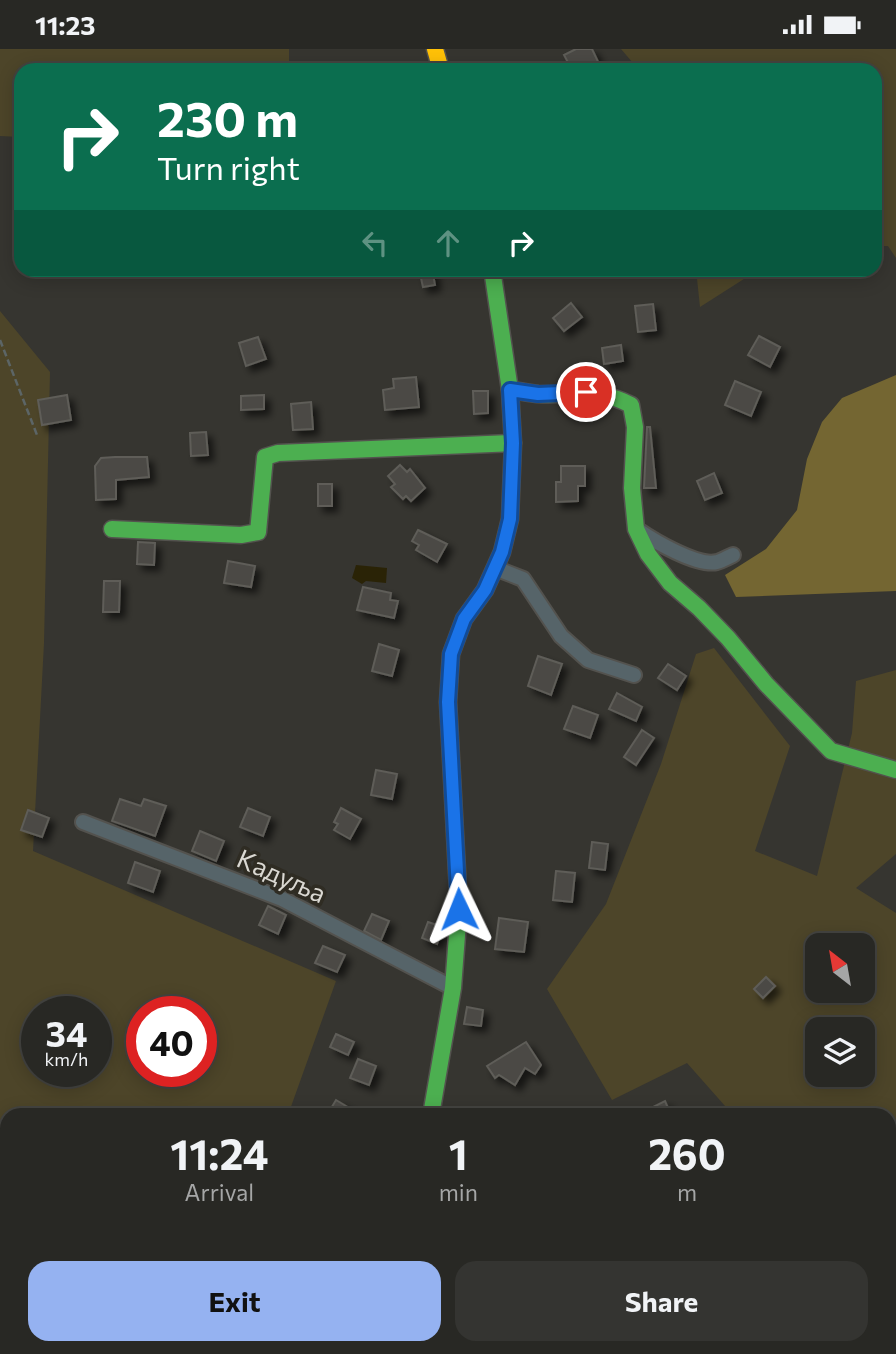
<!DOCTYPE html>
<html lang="en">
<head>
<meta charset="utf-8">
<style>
	:root { --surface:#282824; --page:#343431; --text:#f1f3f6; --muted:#a5a6a6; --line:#444441; --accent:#95b2f1 }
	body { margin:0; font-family:Commissioner,sans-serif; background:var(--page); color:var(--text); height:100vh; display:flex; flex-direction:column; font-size:26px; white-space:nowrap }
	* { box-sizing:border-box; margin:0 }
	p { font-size:23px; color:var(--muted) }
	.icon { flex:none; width:38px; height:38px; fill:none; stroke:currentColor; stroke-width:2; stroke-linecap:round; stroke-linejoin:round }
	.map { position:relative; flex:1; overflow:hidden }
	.details { position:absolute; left:0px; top:1059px; width:896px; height:247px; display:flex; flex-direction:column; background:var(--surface); border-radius:21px 21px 0 0; box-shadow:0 4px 18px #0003,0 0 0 2px var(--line) }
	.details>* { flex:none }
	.guide { position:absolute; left:14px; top:14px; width:868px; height:214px; border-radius:21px; box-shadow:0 4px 18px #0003,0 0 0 2px var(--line); background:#0b6e4f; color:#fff; overflow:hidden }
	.needle { width:46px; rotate:329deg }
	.buttons { position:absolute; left:805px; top:884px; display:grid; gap:14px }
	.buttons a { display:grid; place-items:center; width:70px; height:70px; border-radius:14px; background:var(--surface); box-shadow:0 4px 18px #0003,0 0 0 2px var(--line); font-size:35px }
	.speed { position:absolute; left:21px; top:947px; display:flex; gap:14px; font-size:35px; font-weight:700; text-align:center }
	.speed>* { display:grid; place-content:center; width:91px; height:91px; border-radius:50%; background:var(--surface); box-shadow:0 4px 18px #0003,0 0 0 2px var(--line); line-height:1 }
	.speed small { font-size:18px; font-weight:400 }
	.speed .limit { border:10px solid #d22; background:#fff; color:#111 }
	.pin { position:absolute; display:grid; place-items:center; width:60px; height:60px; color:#fff; margin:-30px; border:4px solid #fff; border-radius:50%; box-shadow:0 2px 7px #0007 }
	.me { position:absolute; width:77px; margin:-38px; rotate:358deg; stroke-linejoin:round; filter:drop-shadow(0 0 5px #0008) }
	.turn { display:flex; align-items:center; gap:24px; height:147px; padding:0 28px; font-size:32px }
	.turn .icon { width:91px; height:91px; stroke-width:2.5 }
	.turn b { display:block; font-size:49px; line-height:60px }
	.lanes { display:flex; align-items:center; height:66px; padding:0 28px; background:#0003; justify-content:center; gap:35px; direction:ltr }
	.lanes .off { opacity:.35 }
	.eta { display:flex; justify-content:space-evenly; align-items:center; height:119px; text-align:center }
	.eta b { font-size:42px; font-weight:700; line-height:49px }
	.button { display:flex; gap:14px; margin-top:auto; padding:14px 28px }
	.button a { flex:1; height:80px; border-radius:21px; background:var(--accent); color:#111; font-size:28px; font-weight:700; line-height:80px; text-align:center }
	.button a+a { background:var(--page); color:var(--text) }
	.status { display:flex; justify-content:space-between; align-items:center; height:49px; padding:0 35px; background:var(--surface); direction:ltr }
	.status svg { height:19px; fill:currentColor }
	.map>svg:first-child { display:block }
</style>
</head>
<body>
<div class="status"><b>11:23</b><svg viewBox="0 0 49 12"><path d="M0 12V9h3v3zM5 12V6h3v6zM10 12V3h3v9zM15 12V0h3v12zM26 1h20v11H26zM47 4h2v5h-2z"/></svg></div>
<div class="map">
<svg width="896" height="1305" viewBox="0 0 896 1305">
	<defs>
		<filter id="shadow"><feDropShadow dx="5.5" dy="5.5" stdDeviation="3.5" flood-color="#0009"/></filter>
	</defs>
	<rect width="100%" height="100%" fill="#363530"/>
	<!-- green -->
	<g fill="#4d4529" fill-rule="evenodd">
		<polygon points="0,0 289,0 289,21 21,21 21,88 0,87"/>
		<polygon points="621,0 896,0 896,209 888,197 875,197 875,21 639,21"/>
		<polygon points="696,220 758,220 758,221 700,258"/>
		<path d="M0,262L50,323L44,594L33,802L336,932L288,1066H7V1183L0,1179ZM37,962H96V1022H37ZM142,962H201V1022H142Z"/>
		<path d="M714,599L790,697L755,802L817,827L852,684L856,632L896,621V805L856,839L896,864V1115L889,1117V1066H733L687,1014L612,1051L547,940L606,855L661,715L696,605ZM817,896H863V942H817ZM817,980H863V1026H817Z"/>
	</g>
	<!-- forest -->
	<polygon fill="#746632" points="896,326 896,542 736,548 725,526 766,500 797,461 807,410 822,373 842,349"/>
	<!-- water -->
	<polygon fill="#2a2306" points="356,516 387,519 386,534 366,532 362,535 352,529"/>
	<!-- building -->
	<g fill="#4b4a45" stroke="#5e5d58" stroke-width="2" filter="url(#shadow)">
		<polygon points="576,0 592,0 602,21 572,21 564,6"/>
		<polygon points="419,220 432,220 435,236 423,238"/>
		<polygon points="571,254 582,268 564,282 553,269"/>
		<polygon points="653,255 656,281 638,283 635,257"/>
		<polygon points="759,287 780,298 770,318 748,306"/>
		<polygon points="258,288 266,310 246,317 239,294"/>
		<polygon points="621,296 623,312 604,315 602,299"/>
		<polygon points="416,328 419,358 385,361 383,341 394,339 393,330"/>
		<polygon points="735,332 761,343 751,367 725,356"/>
		<polygon points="473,342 488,342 488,364 474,365"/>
		<polygon points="67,346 71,371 42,376 38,351"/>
		<polygon points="264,346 264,360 241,361 241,347"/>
		<polygon points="311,353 313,380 293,381 291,355"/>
		<polygon points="647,378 650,378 656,439 644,439"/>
		<polygon points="206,383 208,406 191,407 190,384"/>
		<polygon points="115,408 147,408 149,428 116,431 116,450 96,451 95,417 101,409"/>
		<polygon points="400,416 407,423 410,420 425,439 411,452 406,447 403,450 391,438 395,435 388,427"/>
		<polygon points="561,417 585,417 585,437 578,437 578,452 556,453 556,433 561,433"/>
		<polygon points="714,424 722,444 705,451 697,432"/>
		<rect x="318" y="435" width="14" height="22"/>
		<polygon points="418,481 447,495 437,513 416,501 419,496 412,492"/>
		<polygon points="138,493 155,494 154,516 137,515"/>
		<polygon points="228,512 255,517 251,538 224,534"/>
		<polygon points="104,532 120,532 119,563 103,563"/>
		<polygon points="363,538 391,544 390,551 398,552 394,569 357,561"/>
		<polygon points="379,595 399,601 392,627 372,622"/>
		<polygon points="538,607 562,615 551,646 528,637"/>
		<polygon points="668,615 686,627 677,641 658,629"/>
		<polygon points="617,644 642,658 636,672 609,660"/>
		<polygon points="573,657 598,666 590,689 564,680"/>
		<polygon points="642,681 654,689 636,716 624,708"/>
		<polygon points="376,721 397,725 392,750 371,746"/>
		<polygon points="120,750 141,757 144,750 166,757 155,787 112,772"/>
		<polygon points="248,759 270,768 263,787 240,778"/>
		<polygon points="341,759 361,770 350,790 334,781 338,775 334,773"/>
		<polygon points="28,761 49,769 42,788 21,781"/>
		<polygon points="200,782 224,792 216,812 192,802"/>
		<polygon points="592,793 608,795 605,821 589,819"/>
		<polygon points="135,813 160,822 153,843 128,834"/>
		<polygon points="556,822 575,824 572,853 553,851"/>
		<polygon points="268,857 286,866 278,885 259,876"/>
		<polygon points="372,865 389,872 381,891 364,882"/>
		<polygon points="499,869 528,873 524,903 495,900"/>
		<polygon points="428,873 443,878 437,895 422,889"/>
		<polygon points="323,897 345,906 337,923 315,914"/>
		<polygon points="766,928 775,937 763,949 754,940"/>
		<polygon points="467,958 483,961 481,977 464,975"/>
		<polygon points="336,985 354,993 348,1006 330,998"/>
		<polygon points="526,993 541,1016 535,1025 525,1019 515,1036 499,1026 495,1029 487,1017"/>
		<polygon points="358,1010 376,1017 369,1036 350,1029"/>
		<polygon points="336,1051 361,1066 327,1066"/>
		<polygon points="665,1052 671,1066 637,1066"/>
	</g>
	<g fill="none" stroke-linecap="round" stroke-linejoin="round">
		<defs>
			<polyline id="lane" points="865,1298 869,1305"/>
			<g id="street">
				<path d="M638,481C654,492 698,518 717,513C722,512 728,508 733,506"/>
				<polyline points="495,519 523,530 561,587 588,611 634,626"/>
				<polyline points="83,773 282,850 453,939"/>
				<polyline points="295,1305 300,1298"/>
				<polyline points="449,1305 462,1298"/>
			</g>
			<g id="fast">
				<path d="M510,341C519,342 529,344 538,345C573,347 597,338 631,356L635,378L632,439L636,480L648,505L670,534L699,559L728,589L766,635L831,702L896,721"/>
				<polyline points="112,480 241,486 258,483 265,408 278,404 513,394"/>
				<polyline points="431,1066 453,939 459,860 448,653 451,605 464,570 485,541 502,503 510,470 513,394 510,341 492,220"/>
				<polyline points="417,1298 417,1305"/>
			</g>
			<polyline id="slow" points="435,0 441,21"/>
		</defs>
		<!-- lane casing -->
		<use href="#lane" stroke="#53524e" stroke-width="10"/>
		<!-- street casing -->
		<use href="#street" stroke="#53524e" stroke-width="18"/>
		<!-- fast casing -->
		<use href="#fast" stroke="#53524e" stroke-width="19"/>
		<!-- slow casing -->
		<use href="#slow" stroke="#53524e" stroke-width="19"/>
		<!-- path -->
		<polyline stroke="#5c6566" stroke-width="2.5" stroke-dasharray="7 3.5" stroke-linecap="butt" points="0,291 37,386"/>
		<!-- lane -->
		<use href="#lane" stroke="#566469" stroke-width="7"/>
		<!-- street -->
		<use href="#street" stroke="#566469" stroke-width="14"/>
		<!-- fast -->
		<use href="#fast" stroke="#4caf50" stroke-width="16"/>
		<!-- slow -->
		<use href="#slow" stroke="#ffc107" stroke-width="16"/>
	</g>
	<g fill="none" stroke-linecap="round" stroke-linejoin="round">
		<defs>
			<polyline id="route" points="459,860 448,653 451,605 464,570 485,541 502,503 510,470 513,394 510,341 538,345 586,343"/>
		</defs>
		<!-- route casing -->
		<use href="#route" stroke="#114b97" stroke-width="18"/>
		<!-- route -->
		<use href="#route" stroke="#1a73e8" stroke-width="12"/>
	</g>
	<g text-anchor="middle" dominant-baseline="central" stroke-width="7" stroke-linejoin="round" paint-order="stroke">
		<!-- street labels -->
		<g font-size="26" fill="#dad8d2" stroke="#2f2c23">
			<text transform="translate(282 826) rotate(24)">Кадуља</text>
		</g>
	</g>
</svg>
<div class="buttons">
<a><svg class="needle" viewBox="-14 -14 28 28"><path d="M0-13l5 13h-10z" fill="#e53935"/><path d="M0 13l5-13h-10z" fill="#a5a6a6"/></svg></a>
<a><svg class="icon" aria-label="layers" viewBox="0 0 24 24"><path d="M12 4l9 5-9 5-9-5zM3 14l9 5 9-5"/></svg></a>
</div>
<div class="speed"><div>34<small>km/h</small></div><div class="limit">40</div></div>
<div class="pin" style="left:586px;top:343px;background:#d93025"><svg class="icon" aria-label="arrive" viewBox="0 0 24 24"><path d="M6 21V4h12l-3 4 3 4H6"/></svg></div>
<svg class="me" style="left:459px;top:860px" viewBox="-20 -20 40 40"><path d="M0-17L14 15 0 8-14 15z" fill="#1a73e8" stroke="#fff" stroke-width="4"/></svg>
<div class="guide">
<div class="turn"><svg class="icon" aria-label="right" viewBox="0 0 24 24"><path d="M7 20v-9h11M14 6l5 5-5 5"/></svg><div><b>230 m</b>Turn right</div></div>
<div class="lanes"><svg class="icon off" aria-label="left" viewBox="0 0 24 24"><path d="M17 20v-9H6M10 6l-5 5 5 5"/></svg><svg class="icon off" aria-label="ahead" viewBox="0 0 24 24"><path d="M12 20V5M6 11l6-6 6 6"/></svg><svg class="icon" aria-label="right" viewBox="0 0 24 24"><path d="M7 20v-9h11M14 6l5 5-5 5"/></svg></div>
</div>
<section class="details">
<div class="eta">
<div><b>11:24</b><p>Arrival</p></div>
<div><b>1</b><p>min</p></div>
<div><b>260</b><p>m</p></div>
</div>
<div class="button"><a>Exit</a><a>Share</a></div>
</section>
</div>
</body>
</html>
